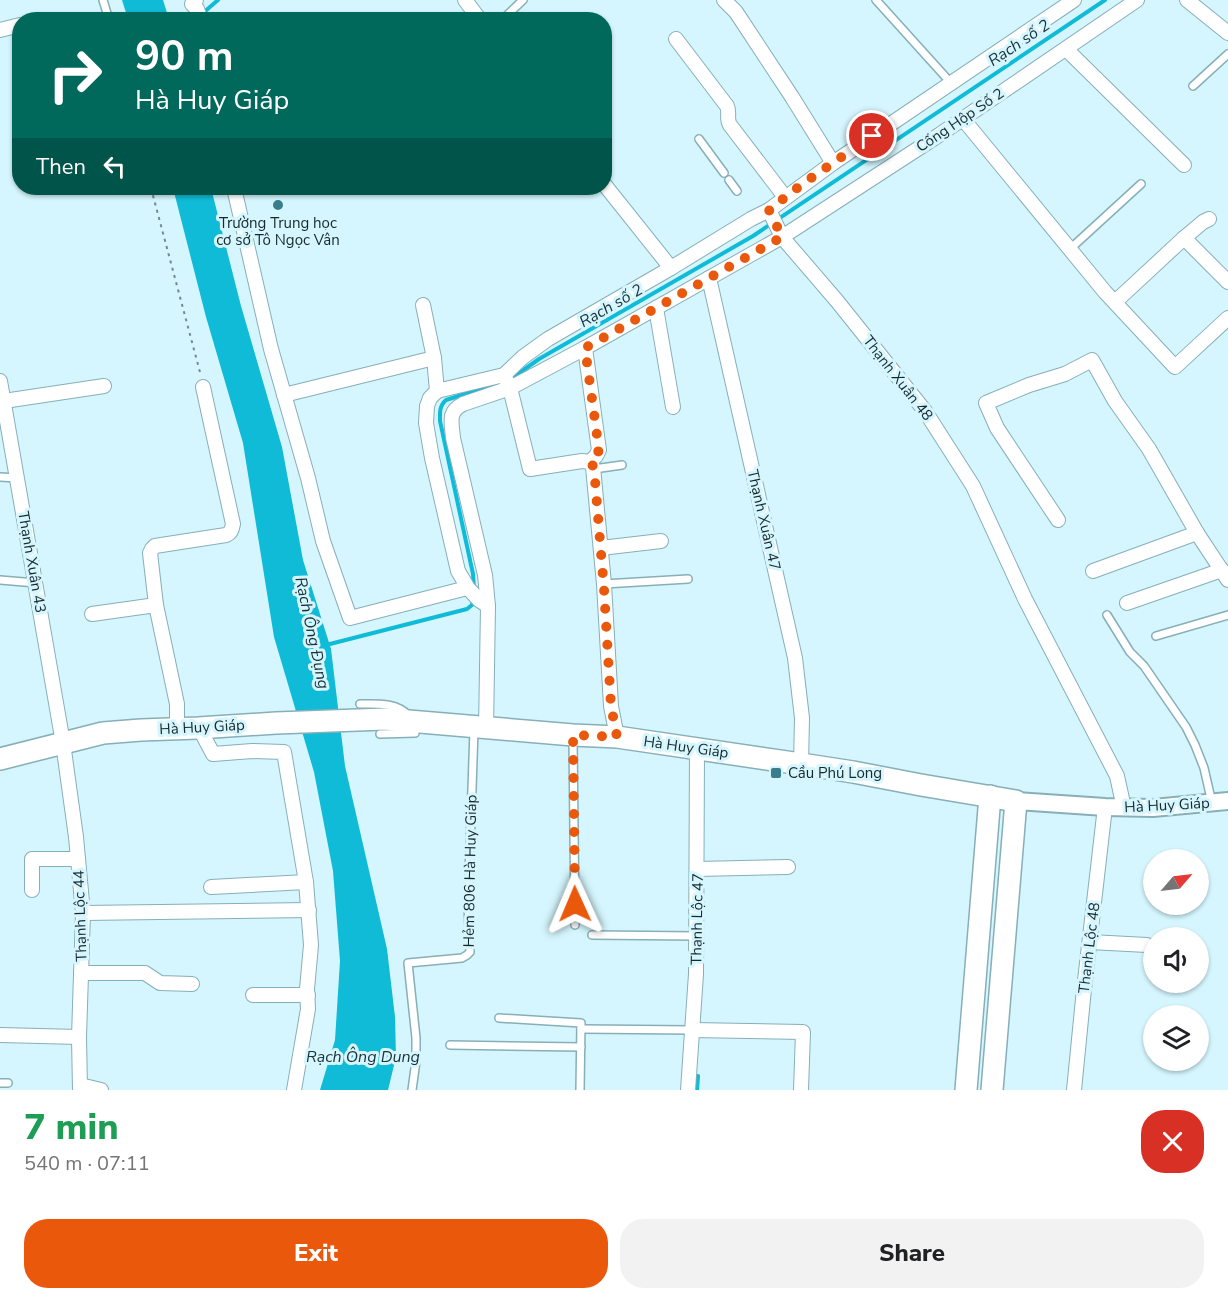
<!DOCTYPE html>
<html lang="en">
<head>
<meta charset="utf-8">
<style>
	:root { --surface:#fff; --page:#f2f2f2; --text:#202124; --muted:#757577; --accent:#ea580c }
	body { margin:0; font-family:"Nunito Sans",sans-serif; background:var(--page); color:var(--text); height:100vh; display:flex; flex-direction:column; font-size:22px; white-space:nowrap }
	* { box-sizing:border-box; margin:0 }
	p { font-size:20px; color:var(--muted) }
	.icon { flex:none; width:33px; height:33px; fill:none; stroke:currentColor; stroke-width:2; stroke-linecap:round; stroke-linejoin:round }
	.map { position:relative; height:1090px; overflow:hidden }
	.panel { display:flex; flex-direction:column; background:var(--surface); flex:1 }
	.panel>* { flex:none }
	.banner { position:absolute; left:12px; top:12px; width:600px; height:183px; border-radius:24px; box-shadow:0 2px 4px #0004; background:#00695c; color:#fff; overflow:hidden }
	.needle { width:39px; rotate:62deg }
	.controls { position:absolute; left:1143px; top:849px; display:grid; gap:12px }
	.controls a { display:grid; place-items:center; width:66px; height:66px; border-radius:50%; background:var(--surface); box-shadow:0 2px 4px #0004; font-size:30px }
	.pin { position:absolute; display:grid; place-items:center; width:51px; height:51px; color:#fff; margin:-26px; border:3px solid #fff; border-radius:50%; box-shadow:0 2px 6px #0007 }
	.me { position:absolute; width:66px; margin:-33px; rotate:359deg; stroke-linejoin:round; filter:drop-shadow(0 0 4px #0008) }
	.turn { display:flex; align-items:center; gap:21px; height:126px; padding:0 24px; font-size:27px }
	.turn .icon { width:78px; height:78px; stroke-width:2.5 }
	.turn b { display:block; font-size:42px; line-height:51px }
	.then { display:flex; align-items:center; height:57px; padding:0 24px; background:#0003; gap:12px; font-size:22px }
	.round { display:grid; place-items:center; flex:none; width:63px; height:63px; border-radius:24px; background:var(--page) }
	.summary { display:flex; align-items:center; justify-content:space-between; height:102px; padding:0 24px }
	h1 { font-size:36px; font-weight:800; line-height:45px; color:#1e9e55 }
	.primary-button { display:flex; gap:12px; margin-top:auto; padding:12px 24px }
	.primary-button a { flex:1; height:69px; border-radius:24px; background:var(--accent); color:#fff; font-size:24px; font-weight:800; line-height:69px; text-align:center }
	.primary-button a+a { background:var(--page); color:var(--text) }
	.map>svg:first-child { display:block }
</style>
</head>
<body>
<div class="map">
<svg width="1228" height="1090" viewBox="0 0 1228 1090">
	<rect width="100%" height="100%" fill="#d5f6fe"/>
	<!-- water -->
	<g fill="#0fbbd6">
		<polygon points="122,0 163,0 169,19 128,19"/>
		<polygon points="173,188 211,188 241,306 282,447 303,560 331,649 345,766 387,949 395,1017 396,1057 388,1090 320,1090 335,1040 340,961 333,871 314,772 274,637 243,443 206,317"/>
	</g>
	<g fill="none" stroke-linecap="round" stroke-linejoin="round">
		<!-- stream -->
		<g stroke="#0fbbd6" stroke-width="4">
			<polyline points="203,13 218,0"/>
			<path d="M474,589L473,574L440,421C440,413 439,406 446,400L500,383L515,376L539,359L753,236L1105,0"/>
			<polyline points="326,645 467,609 472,605 473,600"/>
			<polyline points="697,1090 698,1076"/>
		</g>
		<defs>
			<g id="service">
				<polyline points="103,0 109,20"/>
				<polyline points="876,0 951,83"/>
				<polyline points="502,20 523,0"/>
				<polyline points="1193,86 1228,54"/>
				<polyline points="699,139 724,173"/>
				<polyline points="729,180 737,191"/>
				<polyline points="1070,249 1141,184"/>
				<polyline points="594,469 622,465"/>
				<polyline points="0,477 18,478"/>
				<polyline points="0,580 36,583"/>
				<polyline points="604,584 688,579"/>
				<polyline points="1107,615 1130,652 1144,666 1186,727 1195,745 1204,768 1212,803"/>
				<polyline points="1156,636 1228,615"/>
				<path d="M360,704C376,704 397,702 409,716"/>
				<polyline points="380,734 415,733 414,725"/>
				<polyline points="573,739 575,925"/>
				<polyline points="592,935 696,936"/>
				<polyline points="499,1018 581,1023 580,1090"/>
				<polyline points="581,1029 692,1030"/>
				<polyline points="450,1045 581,1047"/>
				<polyline points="0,1083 8,1083"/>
				<polyline points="412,1090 416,1061 416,1038 408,963 462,958 467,955 470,952 468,905 474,730"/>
			</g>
			<g id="minor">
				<polyline points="196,0 192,4 197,9 201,20"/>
				<polyline points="465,0 480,20"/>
				<polyline points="724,0 736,12 792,97 833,163"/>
				<polyline points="1187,0 1228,33"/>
				<polyline points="0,30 20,25"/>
				<path d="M676,39L727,106C730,112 726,119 730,125L785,197"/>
				<polyline points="1066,49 1184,165"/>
				<polyline points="963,119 1105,292 1175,367 1228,318"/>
				<polyline points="604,184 671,268 751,219 769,210 833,163 1074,0"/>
				<polyline points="234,188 271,349 308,478 323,541 350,618 467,588"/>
				<polyline points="769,210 782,237 837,301 925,411 973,486 1025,599 1117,776 1124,808"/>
				<polyline points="1184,238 1228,282"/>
				<polyline points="709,278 795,658 802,718 801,764"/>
				<polyline points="1115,302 1184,238 1203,222 1209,219"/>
				<polyline points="423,305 434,358 437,391"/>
				<polyline points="656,308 673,407"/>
				<polyline points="504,375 510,388 530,469 582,461 590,462 593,467 604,584 611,706 617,737"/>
				<polyline points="0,381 63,743 76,837 83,913 79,1037 80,1090"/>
				<polyline points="437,391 504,375 523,357 548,339 671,268"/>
				<polyline points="437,391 430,398 427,406 426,423 432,458 458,571 468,588 479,600 488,606"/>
				<polyline points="284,395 434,358"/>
				<polyline points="4,401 104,386"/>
				<polyline points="590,462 596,456 599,450 585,348 782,237 939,135 1137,0"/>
				<polyline points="1058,520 997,428 986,403 1029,385 1065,374 1092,360 1115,401 1149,449 1197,533 1228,580"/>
				<polyline points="601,548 661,541"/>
				<polyline points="1093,571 1197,533"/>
				<polyline points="1127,603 1222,570"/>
				<path d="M156,605L150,553L152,549L155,546L226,535C231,533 232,529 233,524L203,387"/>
				<polyline points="92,614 156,605 177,704 177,729"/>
				<polyline points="207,727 204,737 213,754 252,751 284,752 306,882 311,945 307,989 308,1009 294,1090"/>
				<path d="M486,729L488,606L485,575L453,438C452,423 447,412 463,404L510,388L585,348"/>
				<polyline points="697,869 788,867"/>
				<polyline points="211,887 306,882"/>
				<polyline points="32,890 32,859 78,859"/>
				<polyline points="83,913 309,910"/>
				<polyline points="1090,942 1147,945"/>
				<polyline points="81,973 145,973 160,983 192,984"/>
				<polyline points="253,995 308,995"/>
				<polyline points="692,1030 803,1032 801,1090"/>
				<polyline points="0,1035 79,1037"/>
				<polyline points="80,1085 101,1090"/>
				<polyline points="688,1090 696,974 697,748"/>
				<polyline points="1074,1090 1084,989 1105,807"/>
			</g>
			<polyline id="tertiary" points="1016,801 1105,807 1153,808 1228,801"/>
			<g id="primary">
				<polyline points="0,759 103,733 141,730 198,728 276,723 385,719 573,735 617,737 801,764 853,772 921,785 1016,801 992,1090"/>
				<polyline points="966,1090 990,796"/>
			</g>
		</defs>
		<!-- service casing -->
		<use href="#service" stroke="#86afb8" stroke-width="10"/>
		<!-- minor casing -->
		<use href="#minor" stroke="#86afb8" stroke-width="16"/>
		<!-- tertiary casing -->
		<use href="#tertiary" stroke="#86afb8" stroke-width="20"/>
		<!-- primary casing -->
		<use href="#primary" stroke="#86afb8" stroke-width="24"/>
		<!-- path -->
		<polyline stroke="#718a8f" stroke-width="2" stroke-dasharray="3 4.5" stroke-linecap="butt" points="151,188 201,376"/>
		<!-- service -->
		<use href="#service" stroke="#fff" stroke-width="7"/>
		<!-- minor -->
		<use href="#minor" stroke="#fff" stroke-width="14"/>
		<!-- tertiary -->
		<use href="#tertiary" stroke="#fff" stroke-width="16"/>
		<!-- primary -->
		<use href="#primary" stroke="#fff" stroke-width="21"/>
	</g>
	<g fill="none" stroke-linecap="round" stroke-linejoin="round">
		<!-- route -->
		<polyline stroke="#ea580c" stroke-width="10" stroke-dasharray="0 18" points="575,904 573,735 617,737 611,706 604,589 595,480 593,466 590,462 596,456 599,450 585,348 782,237 769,210 801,185 872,136"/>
	</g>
	<!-- markers -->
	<g fill="#397e8c" stroke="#d5f6fe" stroke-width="2">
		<circle cx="278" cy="205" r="6"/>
		<rect x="770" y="767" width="12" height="12" rx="3"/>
	</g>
	<g text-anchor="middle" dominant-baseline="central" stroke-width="6" stroke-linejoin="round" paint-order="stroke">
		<!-- street labels -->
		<g font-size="15" fill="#18292c" stroke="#d5f6fe">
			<text transform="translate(960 120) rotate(-34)">Cống Hộp Số 2</text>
			<text transform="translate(898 378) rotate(52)">Thạnh Xuân 48</text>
			<text transform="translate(764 520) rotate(77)">Thạnh Xuân 47</text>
			<text transform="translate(32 562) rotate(80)">Thạnh Xuân 43</text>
			<text transform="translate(202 727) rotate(-3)">Hà Huy Giáp</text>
			<text transform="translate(686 747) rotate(8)">Hà Huy Giáp</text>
			<text transform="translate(1167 805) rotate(-3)">Hà Huy Giáp</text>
			<text transform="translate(470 871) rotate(-89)">Hẻm 806 Hà Huy Giáp</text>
			<text transform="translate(80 916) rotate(-92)">Thạnh Lộc 44</text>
			<text transform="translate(697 919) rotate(-89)">Thạnh Lộc 47</text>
			<text transform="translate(1089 948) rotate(-83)">Thạnh Lộc 48</text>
		</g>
		<!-- poi labels -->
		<g font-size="15" fill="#18292c" stroke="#d5f6fe">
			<text x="278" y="223">Trường Trung học<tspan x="278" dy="17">cơ sở Tô Ngọc Vân</tspan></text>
			<text x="788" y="773" text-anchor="start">Cầu Phú Long</text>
		</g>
		<!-- water labels -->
		<g font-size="16" font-style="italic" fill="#1a3237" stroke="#d5f6fe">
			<text transform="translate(1019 43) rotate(-34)">Rạch số 2</text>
			<text transform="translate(611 306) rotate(-30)">Rạch số 2</text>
			<text transform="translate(312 633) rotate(78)">Rạch Ông Đụng</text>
			<text x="363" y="1057">Rạch Ông Dung</text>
		</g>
	</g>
</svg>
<div class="controls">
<a><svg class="needle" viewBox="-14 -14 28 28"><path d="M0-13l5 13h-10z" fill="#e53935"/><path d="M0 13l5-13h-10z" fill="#757577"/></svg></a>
<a><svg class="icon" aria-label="sound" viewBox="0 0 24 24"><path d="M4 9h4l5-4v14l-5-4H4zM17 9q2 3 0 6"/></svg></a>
<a><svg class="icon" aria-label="layers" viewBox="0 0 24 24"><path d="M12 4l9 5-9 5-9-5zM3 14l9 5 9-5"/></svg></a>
</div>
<div class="pin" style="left:872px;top:136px;background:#d93025"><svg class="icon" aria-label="arrive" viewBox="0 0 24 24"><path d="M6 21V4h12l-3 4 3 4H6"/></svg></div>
<svg class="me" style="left:575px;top:904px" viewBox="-20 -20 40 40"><path d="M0-17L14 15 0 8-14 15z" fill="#ea580c" stroke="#fff" stroke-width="4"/></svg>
<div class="banner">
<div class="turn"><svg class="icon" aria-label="right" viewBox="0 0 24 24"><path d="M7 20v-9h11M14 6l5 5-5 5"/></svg><div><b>90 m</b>Hà Huy Giáp</div></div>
<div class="then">Then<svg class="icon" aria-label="left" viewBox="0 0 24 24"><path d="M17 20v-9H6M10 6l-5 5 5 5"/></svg></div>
</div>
</div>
<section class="panel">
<div class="summary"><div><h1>7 min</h1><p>540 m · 07:11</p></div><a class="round" style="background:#d93025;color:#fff"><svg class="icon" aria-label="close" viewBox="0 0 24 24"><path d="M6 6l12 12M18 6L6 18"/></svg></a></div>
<div class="primary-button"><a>Exit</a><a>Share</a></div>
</section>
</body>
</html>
